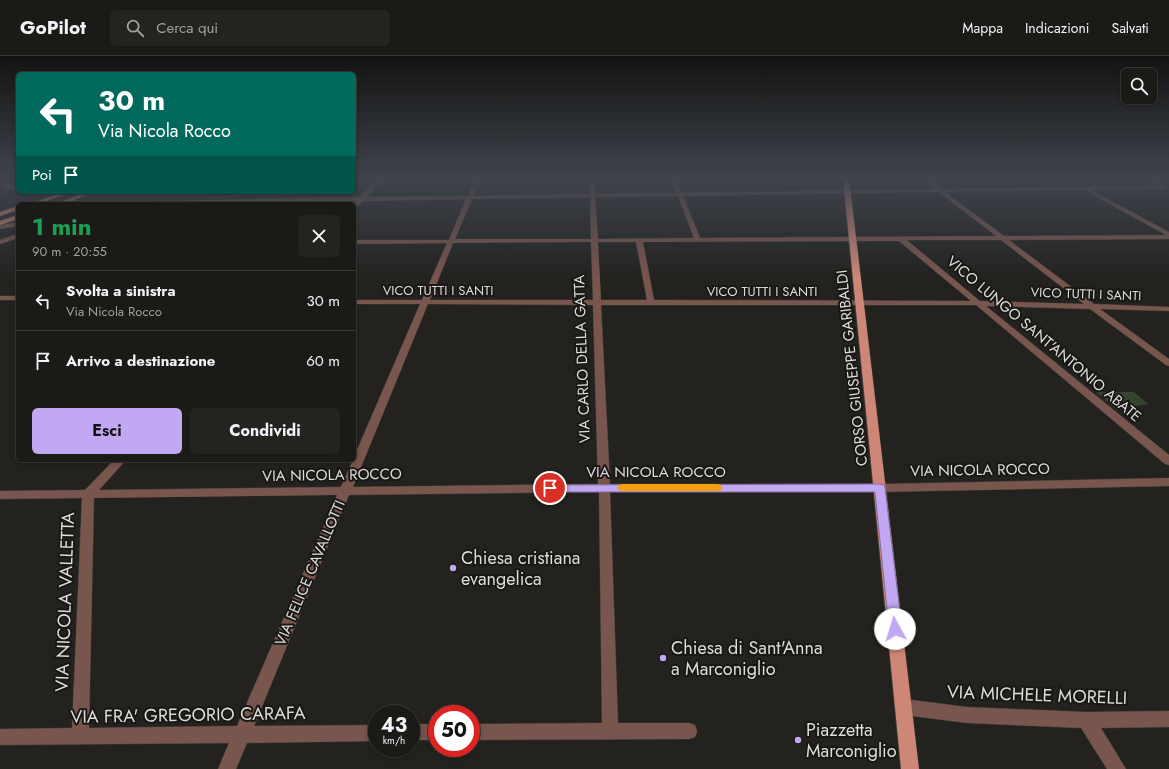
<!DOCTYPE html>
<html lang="it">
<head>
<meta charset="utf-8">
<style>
	:root { --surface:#1a1a17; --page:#232320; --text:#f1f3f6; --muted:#9fa1a1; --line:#383836; --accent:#c2a8f3 }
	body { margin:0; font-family:Jost,sans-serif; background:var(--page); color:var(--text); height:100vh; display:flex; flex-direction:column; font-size:15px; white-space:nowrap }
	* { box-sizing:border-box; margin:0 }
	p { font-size:13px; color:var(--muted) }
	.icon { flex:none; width:22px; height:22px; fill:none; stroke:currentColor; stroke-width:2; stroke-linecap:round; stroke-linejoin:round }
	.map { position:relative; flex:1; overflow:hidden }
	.sheet { position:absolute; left:16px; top:146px; width:340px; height:260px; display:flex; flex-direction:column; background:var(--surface); border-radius:6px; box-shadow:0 2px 6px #0003,0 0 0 1px var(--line) }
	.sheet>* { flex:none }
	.banner { position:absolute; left:16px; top:16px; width:340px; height:122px; border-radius:6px; box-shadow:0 2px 6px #0003,0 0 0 1px var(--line); background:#00695c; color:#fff; overflow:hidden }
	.fabs { position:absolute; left:1121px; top:12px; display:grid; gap:8px }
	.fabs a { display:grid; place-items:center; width:36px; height:36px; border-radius:6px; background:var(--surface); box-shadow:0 2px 6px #0003,0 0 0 1px var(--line); font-size:20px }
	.speed { position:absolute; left:368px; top:649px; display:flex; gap:8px; font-size:20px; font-weight:700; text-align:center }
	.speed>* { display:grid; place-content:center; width:52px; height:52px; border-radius:50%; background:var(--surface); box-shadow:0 2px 6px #0003,0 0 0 1px var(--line); line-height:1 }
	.speed small { font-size:10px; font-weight:400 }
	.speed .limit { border:6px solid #d22; background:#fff; color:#111 }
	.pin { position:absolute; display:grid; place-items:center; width:34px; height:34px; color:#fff; margin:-17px; border:2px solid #fff; border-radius:50%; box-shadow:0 1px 4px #0007 }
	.me { position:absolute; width:44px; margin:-22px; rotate:354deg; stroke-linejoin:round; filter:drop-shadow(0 0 3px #0008) }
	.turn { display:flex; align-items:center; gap:14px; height:84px; padding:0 16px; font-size:18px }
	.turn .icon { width:52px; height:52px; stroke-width:2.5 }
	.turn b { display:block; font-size:28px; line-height:34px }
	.then { display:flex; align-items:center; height:38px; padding:0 16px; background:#0003; gap:8px; font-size:15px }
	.round { display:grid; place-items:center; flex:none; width:42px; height:42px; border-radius:6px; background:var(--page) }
	.overview { display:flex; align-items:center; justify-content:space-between; height:68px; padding:0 16px }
	h1 { font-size:24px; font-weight:700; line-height:30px; color:#1e9e55 }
	.action { display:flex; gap:8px; margin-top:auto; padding:8px 16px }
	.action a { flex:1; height:46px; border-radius:6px; background:var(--accent); color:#111; font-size:16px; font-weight:700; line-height:46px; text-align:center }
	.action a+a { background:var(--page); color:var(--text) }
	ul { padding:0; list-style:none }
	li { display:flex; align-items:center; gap:12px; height:60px; padding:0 16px; border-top:1px solid var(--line) }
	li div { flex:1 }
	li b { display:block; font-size:15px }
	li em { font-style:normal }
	header { display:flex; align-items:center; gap:24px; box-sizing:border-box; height:56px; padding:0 20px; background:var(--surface); border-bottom:1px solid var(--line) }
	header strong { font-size:19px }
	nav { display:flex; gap:22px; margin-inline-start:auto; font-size:14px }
	.search { width:280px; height:36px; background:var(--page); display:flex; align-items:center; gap:10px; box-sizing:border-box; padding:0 14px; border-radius:6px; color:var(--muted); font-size:15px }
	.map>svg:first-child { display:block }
</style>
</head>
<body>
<header>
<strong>GoPilot</strong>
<div class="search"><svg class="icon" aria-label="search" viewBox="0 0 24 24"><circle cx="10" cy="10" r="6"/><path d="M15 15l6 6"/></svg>Cerca qui</div>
<nav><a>Mappa</a><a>Indicazioni</a><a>Salvati</a></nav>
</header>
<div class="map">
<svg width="1169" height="713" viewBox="0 0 1169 713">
	<rect width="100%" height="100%" fill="#23221f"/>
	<!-- green -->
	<polygon fill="#35442d" points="1096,336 1134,336 1148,348 1117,354"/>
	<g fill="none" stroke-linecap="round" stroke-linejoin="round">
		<defs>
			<g id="minor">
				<path d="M378,122H384L366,141L468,140L476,122H481L473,140L590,138V122H595V138L676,137L671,122H675L682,137L935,133L922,122H927L941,133L1158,130L1147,122H1153L1166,130L1167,133L1091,134L1169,176V183L1009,184L1094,248L1169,251V255L1100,253L1169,303V310L1166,309L1090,253L986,250L1169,399V409L1165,408L976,249H601L610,428H880L1169,422V430L880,436H610L618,667H689L695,669L697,675L695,681L689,683L471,684V668L602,667L599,436L349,439L254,670L377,669V685L247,687L236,713H218L229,687L0,689V673L72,672L82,442L0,443V435L85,434L114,404H126L99,434L341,431L353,404H354V401L420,248H354V244H422L447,187L354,188V184H449L466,143L363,145L354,153V148L357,145L117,148L120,146L360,141ZM1084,134L1166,179L1004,180L945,136ZM939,136L996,180L700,182L683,140ZM678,140L694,182L598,183L595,141ZM590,141L591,183H455L472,143ZM907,184H1001L1084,248L980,245ZM899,185L971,245L654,244L643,186ZM591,186L593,244H430L453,187ZM598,186H636L647,244H601ZM428,248L593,249L598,428L353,431ZM337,439L237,670L89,672L94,442Z"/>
				<polygon points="4,128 18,130 18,134 2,131 2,129"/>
				<polygon points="50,136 62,136 67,138 64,140"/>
				<polygon points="71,142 75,142 80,148 74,148 70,143"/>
				<polygon points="18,166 18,170 0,173 0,169"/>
				<polygon points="18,178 18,182 0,188 0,184"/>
				<rect x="0" y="240" width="18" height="4"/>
				<polygon points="904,643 967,651 1086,656 1169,655 1169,671 1101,672 1126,713 1107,713 1081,672 967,667 904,659 898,656 896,651 898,646"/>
				<rect x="411" y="668" width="26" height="16"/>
			</g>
			<g id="major">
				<polygon points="843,122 849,122 919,713 901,713"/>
				<polygon points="64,136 72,136 38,148 29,148"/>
				<polygon points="88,136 96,136 62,148 54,148"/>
				<polygon points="18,150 18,154 0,160 0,156"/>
				<polygon points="18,159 18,163 0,169 0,165"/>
			</g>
		</defs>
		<!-- minor casing -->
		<use href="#minor" stroke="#3d3c39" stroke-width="1"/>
		<!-- major casing -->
		<use href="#major" stroke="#3d3c39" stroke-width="1"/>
		<!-- minor -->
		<use href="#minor" fill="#78554d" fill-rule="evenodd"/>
		<!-- major -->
		<use href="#major" fill="#ce8777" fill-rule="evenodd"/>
	</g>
	<!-- sky -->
	<linearGradient id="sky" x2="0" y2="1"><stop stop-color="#131311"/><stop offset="0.55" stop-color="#3f444d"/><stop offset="1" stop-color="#3f444d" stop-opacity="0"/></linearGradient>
	<rect width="1169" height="222" fill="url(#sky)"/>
	<!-- route -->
	<polygon fill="#c2a8f3" stroke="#7e6d9e" points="880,428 884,429 885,432 902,573 900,577 895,579 891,577 889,573 875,436 550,436 546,435 544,432 546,430 550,429"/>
	<!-- slow -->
	<polygon fill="#f59e0b" points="622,428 717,428 721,429 722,432 721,434 717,435 622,435 619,434 617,432 619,429"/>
	<!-- markers -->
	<g fill="#c2a8f3" stroke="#1a1815" stroke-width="1.5">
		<circle cx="453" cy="512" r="4"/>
		<circle cx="663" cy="602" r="4"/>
		<circle cx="798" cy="684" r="4"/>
	</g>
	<g text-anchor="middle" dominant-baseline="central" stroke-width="4" stroke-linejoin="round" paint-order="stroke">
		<!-- far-street labels -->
		<g font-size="13" fill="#dddcda" stroke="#1a1815">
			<text x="438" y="234">VICO TUTTI I SANTI</text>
			<text x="762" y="235">VICO TUTTI I SANTI</text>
			<text transform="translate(1086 238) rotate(2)">VICO TUTTI I SANTI</text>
		</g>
		<!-- street labels -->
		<g font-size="15" fill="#dddcda" stroke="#1a1815">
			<text transform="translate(1044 283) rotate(40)">VICO LUNGO SANT'ANTONIO ABATE</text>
			<text transform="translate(582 303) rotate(-92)">VIA CARLO DELLA GATTA</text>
			<text transform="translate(852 312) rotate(-96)">CORSO GIUSEPPE GARIBALDI</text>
			<text transform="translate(980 414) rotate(-1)">VIA NICOLA ROCCO</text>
			<text x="656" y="416">VIA NICOLA ROCCO</text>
			<text transform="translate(332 419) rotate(-1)">VIA NICOLA ROCCO</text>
			<text transform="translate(310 517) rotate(-67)">VIA FELICE CAVALLOTTI</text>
		</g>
		<!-- near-poi labels -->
		<g font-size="18" fill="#dddcda" stroke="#1a1815" text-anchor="start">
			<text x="461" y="502">Chiesa cristiana<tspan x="461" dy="21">evangelica</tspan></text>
			<text x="671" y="592">Chiesa di Sant'Anna<tspan x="671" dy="21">a Marconiglio</tspan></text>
			<text x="806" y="674">Piazzetta<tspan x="806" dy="21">Marconiglio</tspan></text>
		</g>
		<!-- near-street labels -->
		<g font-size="18" fill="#dddcda" stroke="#1a1815">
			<text transform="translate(65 546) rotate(-88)">VIA NICOLA VALLETTA</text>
			<text transform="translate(1037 639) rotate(2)">VIA MICHELE MORELLI</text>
			<text transform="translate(188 659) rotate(-1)">VIA FRA' GREGORIO CARAFA</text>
		</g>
	</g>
</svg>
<div class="fabs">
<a><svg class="icon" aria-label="search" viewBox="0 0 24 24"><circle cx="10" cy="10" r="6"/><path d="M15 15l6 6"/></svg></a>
</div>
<div class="speed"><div>43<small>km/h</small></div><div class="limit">50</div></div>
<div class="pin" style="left:550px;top:432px;background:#d93025"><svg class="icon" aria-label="arrive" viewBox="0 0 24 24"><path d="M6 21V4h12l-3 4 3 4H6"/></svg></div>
<svg class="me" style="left:895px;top:573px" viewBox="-20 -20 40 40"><circle r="19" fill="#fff"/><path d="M0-13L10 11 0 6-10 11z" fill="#c2a8f3"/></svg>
<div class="banner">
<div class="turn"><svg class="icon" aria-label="left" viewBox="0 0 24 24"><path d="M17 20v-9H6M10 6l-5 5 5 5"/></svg><div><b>30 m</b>Via Nicola Rocco</div></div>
<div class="then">Poi<svg class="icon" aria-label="arrive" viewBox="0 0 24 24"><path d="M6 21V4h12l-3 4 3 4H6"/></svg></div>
</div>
<section class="sheet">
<div class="overview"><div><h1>1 min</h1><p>90 m · 20:55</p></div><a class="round"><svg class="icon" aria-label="close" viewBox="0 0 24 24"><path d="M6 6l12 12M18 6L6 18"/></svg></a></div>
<ul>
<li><svg class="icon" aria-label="left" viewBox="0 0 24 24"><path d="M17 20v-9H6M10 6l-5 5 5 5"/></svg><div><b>Svolta a sinistra</b><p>Via Nicola Rocco</p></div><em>30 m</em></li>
<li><svg class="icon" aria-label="arrive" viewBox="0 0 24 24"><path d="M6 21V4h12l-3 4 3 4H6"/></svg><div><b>Arrivo a destinazione</b></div><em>60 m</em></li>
</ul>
<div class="action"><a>Esci</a><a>Condividi</a></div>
</section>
</div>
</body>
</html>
